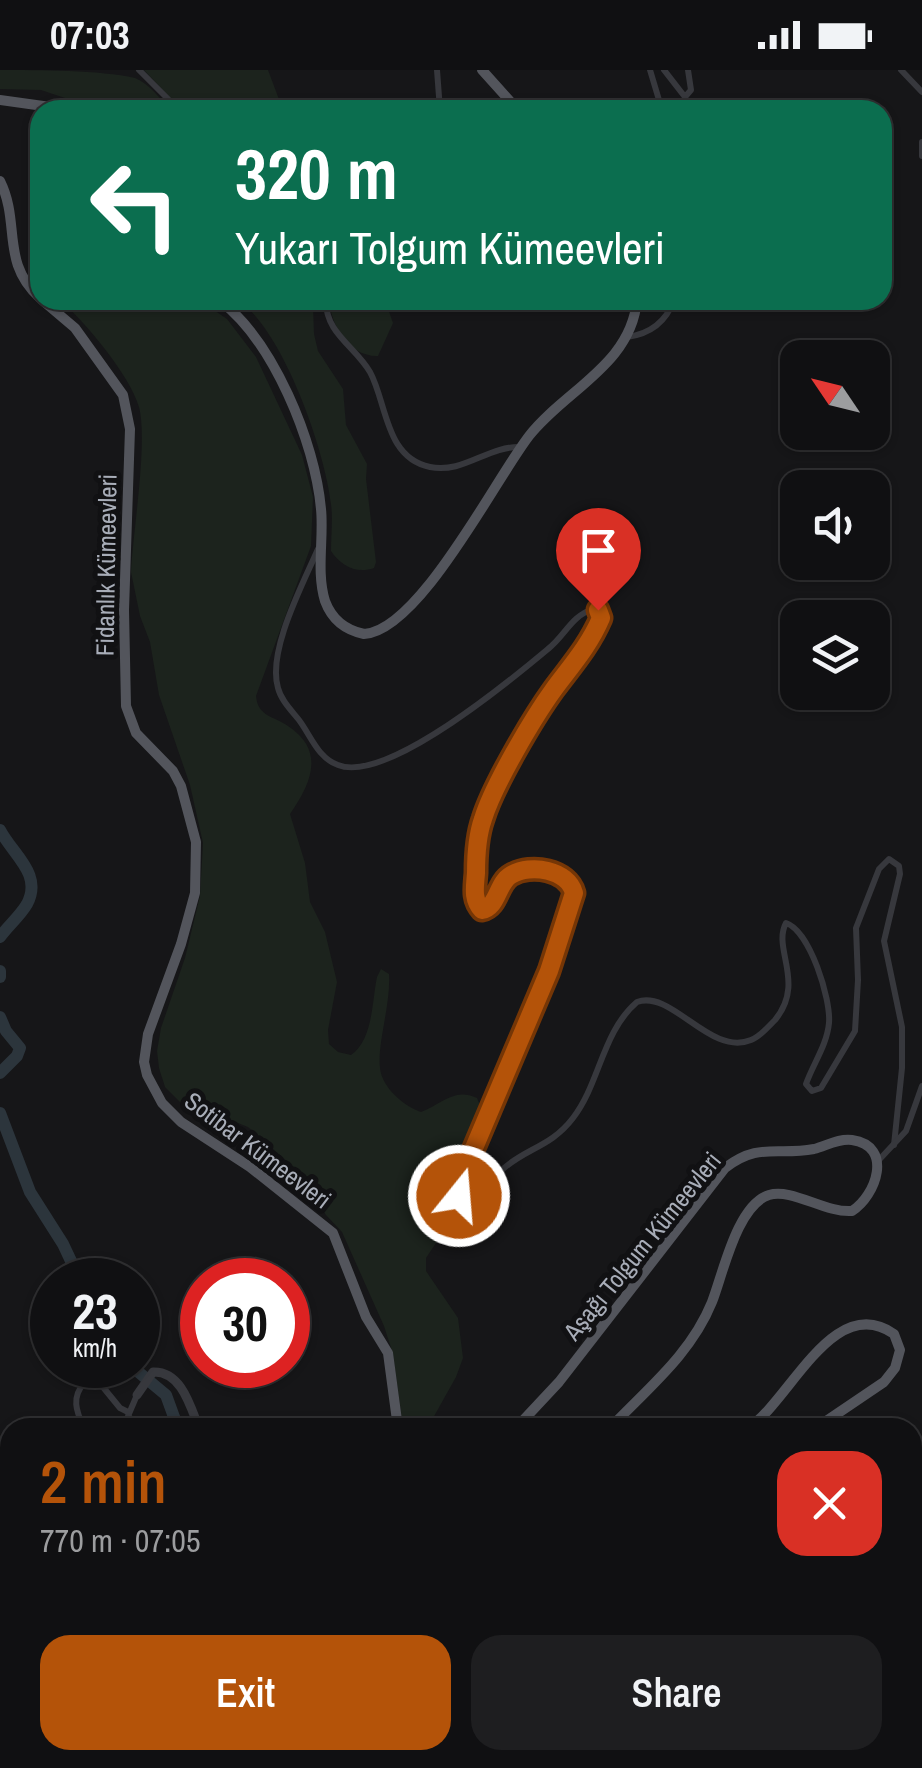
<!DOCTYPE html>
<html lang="en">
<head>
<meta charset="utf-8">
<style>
	:root { --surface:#101012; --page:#1e1e20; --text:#f1f3f6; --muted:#9c9d9f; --line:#303032; --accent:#b45309 }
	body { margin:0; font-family:"Archivo Narrow",sans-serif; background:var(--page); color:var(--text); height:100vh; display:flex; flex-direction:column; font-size:38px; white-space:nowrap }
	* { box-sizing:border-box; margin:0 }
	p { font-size:32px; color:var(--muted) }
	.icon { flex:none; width:55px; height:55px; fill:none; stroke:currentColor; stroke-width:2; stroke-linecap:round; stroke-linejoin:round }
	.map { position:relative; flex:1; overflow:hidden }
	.panel { position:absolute; left:0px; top:1348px; width:922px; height:352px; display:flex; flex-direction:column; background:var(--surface); border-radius:30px 30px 0 0; box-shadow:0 2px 8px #0004,0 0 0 2px var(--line) }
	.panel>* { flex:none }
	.top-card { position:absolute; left:30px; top:30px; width:862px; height:210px; border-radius:30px; box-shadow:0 2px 8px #0004,0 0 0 2px var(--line); background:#0b6e4f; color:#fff; overflow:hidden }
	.needle { width:65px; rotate:305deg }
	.fabs { position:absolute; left:780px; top:270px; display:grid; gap:20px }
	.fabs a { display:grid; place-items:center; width:110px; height:110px; border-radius:20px; background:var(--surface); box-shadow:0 2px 8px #0004,0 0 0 2px var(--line); font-size:50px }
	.speed { position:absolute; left:30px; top:1188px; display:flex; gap:20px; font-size:50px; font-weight:700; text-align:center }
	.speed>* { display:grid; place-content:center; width:130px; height:130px; border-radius:50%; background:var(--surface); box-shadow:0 2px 8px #0004,0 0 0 2px var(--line); line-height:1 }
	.speed small { font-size:25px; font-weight:400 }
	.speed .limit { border:15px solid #d22; background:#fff; color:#111 }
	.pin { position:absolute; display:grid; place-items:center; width:85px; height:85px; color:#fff; margin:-102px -42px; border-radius:50% 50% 50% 0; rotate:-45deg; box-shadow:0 0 10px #0007 }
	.pin .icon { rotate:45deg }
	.me { position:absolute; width:110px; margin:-55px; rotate:17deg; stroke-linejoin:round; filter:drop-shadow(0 0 8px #0008) }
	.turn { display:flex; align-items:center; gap:35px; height:210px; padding:0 40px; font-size:45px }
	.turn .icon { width:130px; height:130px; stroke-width:2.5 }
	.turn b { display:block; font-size:70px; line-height:85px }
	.round { display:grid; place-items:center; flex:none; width:105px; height:105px; border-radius:30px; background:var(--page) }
	.summary { display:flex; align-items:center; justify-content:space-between; height:170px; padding:0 40px }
	h1 { font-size:60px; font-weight:600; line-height:75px; color:var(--accent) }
	.button { display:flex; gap:20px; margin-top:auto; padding:20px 40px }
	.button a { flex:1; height:115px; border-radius:30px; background:var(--accent); color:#fff; font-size:40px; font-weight:600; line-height:115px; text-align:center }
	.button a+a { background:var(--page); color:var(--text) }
	.status { display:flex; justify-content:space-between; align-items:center; height:70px; padding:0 50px; background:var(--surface); direction:ltr }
	.status svg { height:28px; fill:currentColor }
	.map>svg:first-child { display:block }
</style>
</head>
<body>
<div class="status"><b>07:03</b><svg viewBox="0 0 49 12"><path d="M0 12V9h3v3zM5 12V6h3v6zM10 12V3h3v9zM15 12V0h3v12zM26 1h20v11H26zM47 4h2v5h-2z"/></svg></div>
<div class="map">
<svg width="922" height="1698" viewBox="0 0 922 1698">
	<rect width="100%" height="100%" fill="#161618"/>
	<!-- green -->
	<g fill="#1c231d">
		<path d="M0,0C39,0 100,0 135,8C149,14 160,28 170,40H101L41,20L0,19Z"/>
		<polygon points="144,0 268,0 283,40 182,40"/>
		<path d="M60,230H199L227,249L256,287L302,385L313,427L311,476L256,626C258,647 274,646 288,656C326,681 311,714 290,744L305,793L310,832L325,862L337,912L328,960L329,974L338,982L351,985C373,970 372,931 377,907L381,899L389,904C391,934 377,974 380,998C382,1018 404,1036 421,1042C442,1034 454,1017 477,1028L482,1040L470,1067L456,1113L454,1146L426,1188V1201L458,1248L463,1288L456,1307L428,1357H403L393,1284L384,1256L342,1162L326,1145L299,1102L248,1057L233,1051L203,1050L191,1043L165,1017L159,998L157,981L161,958L185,888L200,826L203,773L190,715L159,625L150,572L140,546L131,502C133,461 148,372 139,337C129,304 86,253 60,230Z"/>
		<path d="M238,230H269L277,239L287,242L307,230L313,235L314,264L318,281L343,319L346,355L367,394L366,409L376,492L374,498C356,504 341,496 331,481C331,465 333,449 331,434C325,380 283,260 238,230Z"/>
		<path d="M329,230H385L393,253L378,286C349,287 331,255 329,230Z"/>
	</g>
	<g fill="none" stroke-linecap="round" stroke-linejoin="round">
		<!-- river -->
		<g stroke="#2c353c" stroke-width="12">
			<path d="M0,760C13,785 43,804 27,834C20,846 8,856 0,867"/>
			<polyline points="0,901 0,907"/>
			<polyline points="0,947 6,961 20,978 17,986 0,1003"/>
			<polyline points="0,1043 30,1122 63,1174 80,1210"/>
			<polyline points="130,1295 166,1325 178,1358"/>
			<polyline points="292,1690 292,1698"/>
		</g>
		<!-- minor -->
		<g stroke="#37383d" stroke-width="6">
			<polyline points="139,0 179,40"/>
			<polyline points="437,0 440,40"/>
			<polyline points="650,0 662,40"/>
			<polyline points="664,0 685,27 691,20 688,0"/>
			<polyline points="901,0 922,22"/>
			<polyline points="922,72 922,86"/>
			<path d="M326,230C325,263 355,276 370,302C387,333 385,388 430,397C463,404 488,376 520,377"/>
			<path d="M627,267C650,264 666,252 674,230"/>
			<path d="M318,479C303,514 267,581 278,618C281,630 291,640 299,650C311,666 318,688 338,695C386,714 511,610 548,579C565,566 571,546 593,539L601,543C598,573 569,598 553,621C542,635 535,652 525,668C501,709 478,747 476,796C475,811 471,828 481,840C496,837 496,821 505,811C520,792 555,800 571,813L574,823L549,901L464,1104L459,1126L461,1135L467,1139L475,1137C485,1126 491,1110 503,1099C526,1078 551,1077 573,1048C600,1013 602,962 637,932C672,919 710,987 751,970C761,966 768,957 775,950C806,912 772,879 786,853C810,861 831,929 829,953C827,975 813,994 806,1014L812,1021L821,1018L855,961L858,910L856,858L879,799L889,789L899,796L900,804L884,871L902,957V998L894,1075"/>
			<polyline points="878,1091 906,1061 922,1016"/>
			<polyline points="137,1325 128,1346 141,1358"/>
			<path d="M84,1358C76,1341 71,1327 85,1312L98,1311L120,1338L128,1342"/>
			<polyline points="0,1554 10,1559"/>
			<polyline points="206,1698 208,1690"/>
		</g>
		<!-- tertiary -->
		<path stroke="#37383d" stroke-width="9" d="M137,1325L153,1302C181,1301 190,1335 199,1358"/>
		<!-- primary -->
		<g stroke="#53555c" stroke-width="10">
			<polyline points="482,0 518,40"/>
			<polyline points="0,30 72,40"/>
			<path d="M0,111C21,153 0,192 40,228"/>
			<polyline points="42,230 75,258 123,325 130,359 124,540 126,636 136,663 173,701 181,716 196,772 195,823 181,874 148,964 144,992 147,1005 162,1033 181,1052 250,1097 333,1163 366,1247 388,1283 398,1358"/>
			<path d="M219,230C273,270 315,372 321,439C324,468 316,502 325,531C332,550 345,560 364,564C419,561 495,410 529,366C565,320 631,295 637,230"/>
			<path d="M516,1358L559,1312L725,1098C759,1072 776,1086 814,1079C826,1076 839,1068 852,1070C894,1076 876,1126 852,1141C825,1143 792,1118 769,1125C737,1135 723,1204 712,1232C691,1284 648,1318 610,1358"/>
			<path d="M748,1358C789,1333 833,1221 894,1264L900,1280L895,1298L884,1312L816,1358"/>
			<polyline points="912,1417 922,1413"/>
			<polyline points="912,1640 922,1633"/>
			<polyline points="591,1698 596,1690"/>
			<polyline points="660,1698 662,1690"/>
			<polyline points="862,1698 866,1690"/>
		</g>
	</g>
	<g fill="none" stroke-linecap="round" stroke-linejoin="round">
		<defs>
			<path id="route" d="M459,1126L474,1078L549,901L574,823C568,800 531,793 511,805C497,813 498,837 482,840C472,829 475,817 476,803C476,785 477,766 483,749C493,716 533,648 554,619C571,596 589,576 601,548L598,540"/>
		</defs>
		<!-- route casing -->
		<use href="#route" stroke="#753606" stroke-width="25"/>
		<!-- route -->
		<use href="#route" stroke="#b45309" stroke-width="18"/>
	</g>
	<g text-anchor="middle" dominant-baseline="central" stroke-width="10" stroke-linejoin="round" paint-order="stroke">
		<!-- street labels -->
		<g font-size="25" fill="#a8adb8" stroke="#111113">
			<text transform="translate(106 495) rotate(-89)">Fidanlık Kümeevleri</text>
			<text transform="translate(258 1080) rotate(37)">Sotibar Kümeevleri</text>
			<text transform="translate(642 1176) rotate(-51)">Aşağı Tolgum Kümeevleri</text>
		</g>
	</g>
</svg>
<div class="fabs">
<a><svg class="needle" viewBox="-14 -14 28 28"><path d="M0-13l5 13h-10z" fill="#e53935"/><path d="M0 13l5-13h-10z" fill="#9c9d9f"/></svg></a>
<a><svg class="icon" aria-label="sound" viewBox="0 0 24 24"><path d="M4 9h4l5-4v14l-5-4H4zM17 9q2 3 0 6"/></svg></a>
<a><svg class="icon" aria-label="layers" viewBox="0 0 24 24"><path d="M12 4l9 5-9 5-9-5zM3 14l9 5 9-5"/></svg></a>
</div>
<div class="speed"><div>23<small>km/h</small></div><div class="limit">30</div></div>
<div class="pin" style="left:598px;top:540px;background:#d93025"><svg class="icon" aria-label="arrive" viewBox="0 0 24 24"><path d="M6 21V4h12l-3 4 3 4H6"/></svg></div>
<svg class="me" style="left:459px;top:1126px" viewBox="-20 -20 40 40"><circle r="17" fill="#b45309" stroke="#fff" stroke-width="3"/><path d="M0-11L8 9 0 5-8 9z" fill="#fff"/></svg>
<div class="top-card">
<div class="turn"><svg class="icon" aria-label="left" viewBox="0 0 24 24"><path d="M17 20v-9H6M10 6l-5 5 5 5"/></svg><div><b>320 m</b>Yukarı Tolgum Kümeevleri</div></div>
</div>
<section class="panel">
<div class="summary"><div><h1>2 min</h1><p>770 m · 07:05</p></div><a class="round" style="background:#d93025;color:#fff"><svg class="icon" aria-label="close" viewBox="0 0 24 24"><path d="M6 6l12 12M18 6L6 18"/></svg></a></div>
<div class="button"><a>Exit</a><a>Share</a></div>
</section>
</div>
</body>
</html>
